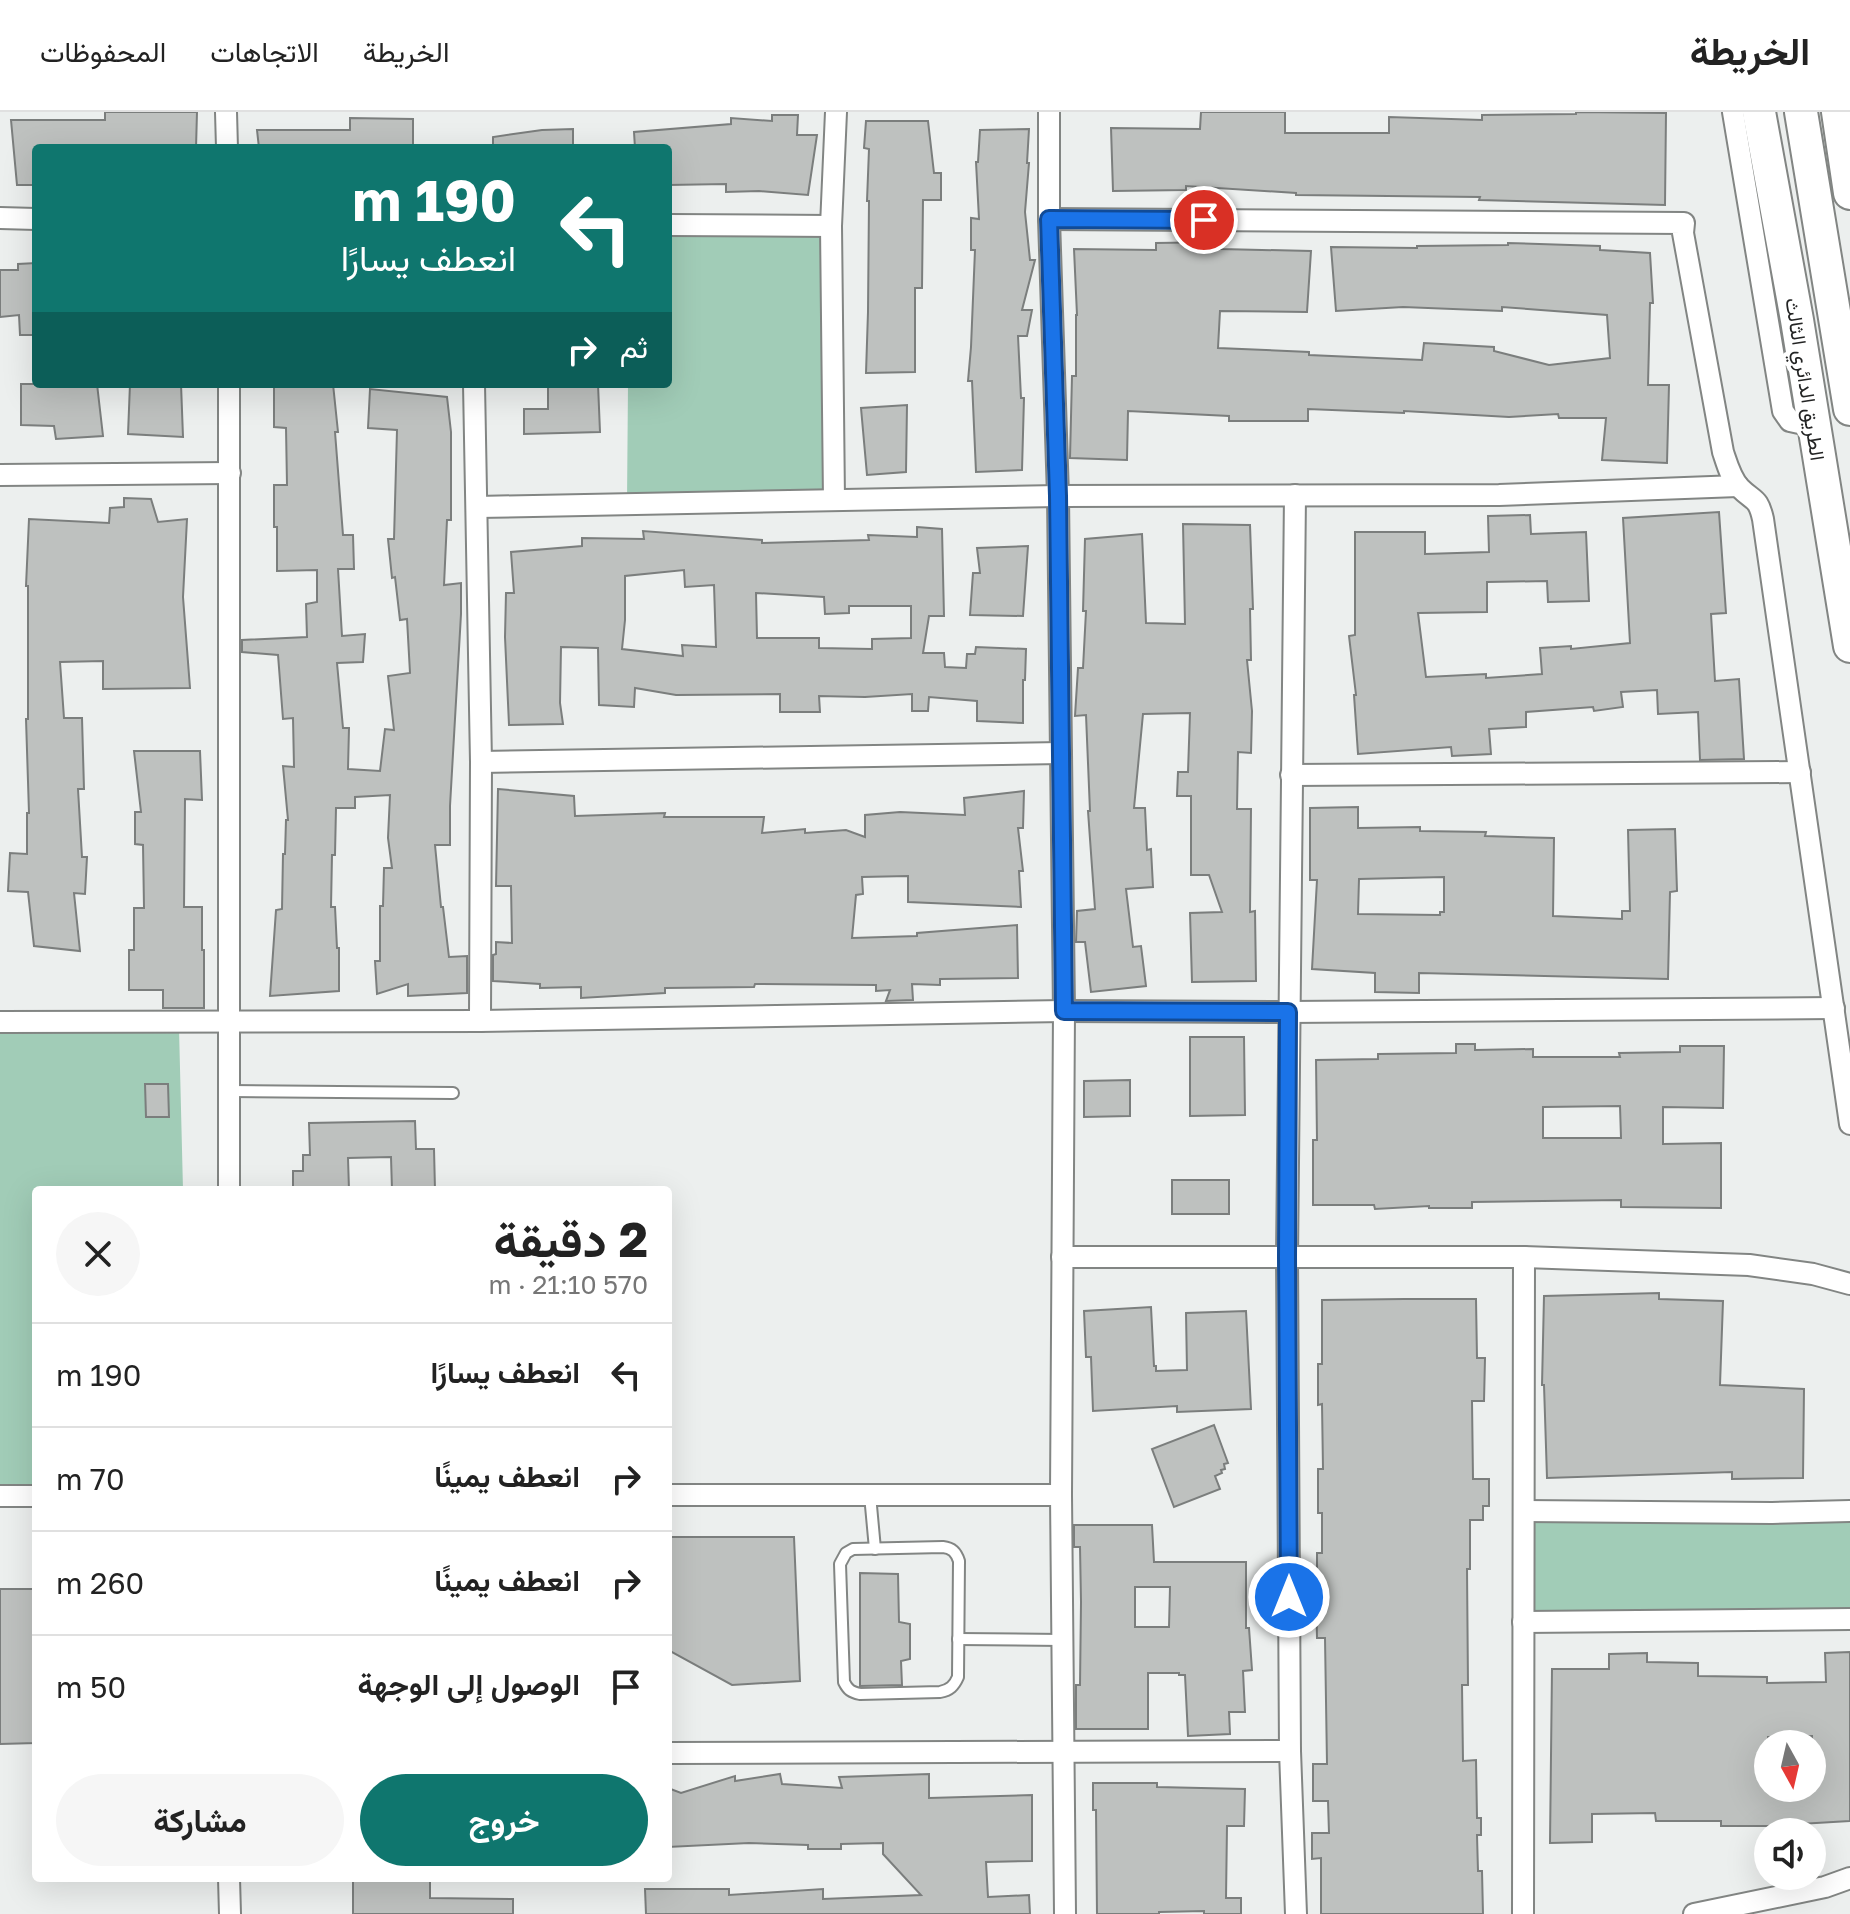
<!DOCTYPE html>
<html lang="ar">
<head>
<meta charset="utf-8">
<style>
	:root { --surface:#fff; --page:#f6f6f6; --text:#222; --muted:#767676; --line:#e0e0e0; --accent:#0f766e }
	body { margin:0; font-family:"Golos Text",Vazirmatn,sans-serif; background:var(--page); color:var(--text); direction:rtl; height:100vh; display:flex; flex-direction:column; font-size:30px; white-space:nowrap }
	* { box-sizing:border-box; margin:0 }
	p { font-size:26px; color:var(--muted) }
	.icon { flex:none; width:44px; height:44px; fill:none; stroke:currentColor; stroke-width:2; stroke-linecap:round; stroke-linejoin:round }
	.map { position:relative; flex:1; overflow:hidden; direction:ltr }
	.panel { position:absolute; left:32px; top:1074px; width:640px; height:696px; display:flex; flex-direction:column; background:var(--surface); border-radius:8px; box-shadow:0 8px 32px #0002; direction:rtl }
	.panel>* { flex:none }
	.banner { position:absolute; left:32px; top:32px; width:640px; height:244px; border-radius:8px; box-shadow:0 8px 32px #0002; direction:rtl; background:#0f766e; color:#fff; overflow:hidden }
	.needle { width:52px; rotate:172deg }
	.controls { position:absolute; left:1754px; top:1618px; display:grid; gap:16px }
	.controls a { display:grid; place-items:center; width:72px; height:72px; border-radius:50%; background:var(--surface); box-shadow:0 8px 32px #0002; font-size:40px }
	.pin { position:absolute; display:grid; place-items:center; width:68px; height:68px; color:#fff; margin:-34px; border:4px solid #fff; border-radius:50%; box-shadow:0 2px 8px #0007 }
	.me { position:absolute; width:88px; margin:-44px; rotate:0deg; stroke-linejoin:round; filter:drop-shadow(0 0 6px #0008) }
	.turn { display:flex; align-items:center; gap:28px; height:168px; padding:0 24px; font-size:36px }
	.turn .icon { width:104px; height:104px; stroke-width:2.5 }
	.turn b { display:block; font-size:56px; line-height:68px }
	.then { display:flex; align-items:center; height:76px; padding:0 24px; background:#0003; gap:16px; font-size:30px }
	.round { display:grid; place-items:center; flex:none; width:84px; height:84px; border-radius:42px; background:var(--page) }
	.overview { display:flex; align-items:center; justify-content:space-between; height:136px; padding:0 24px }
	h1 { font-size:48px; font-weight:700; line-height:60px }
	.cta { display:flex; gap:16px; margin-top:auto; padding:16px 24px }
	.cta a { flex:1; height:92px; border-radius:48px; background:var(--accent); color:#fff; font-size:32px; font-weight:700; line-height:92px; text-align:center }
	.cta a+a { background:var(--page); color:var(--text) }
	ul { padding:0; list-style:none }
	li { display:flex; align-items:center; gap:24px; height:104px; padding:0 24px; border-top:2px solid var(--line) }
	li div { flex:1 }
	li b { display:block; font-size:30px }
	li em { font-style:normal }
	header { display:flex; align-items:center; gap:48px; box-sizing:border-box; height:112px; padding:0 40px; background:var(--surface); border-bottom:2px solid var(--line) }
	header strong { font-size:38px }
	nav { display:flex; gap:44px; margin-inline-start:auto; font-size:28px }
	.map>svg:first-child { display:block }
</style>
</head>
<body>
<header>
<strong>الخريطة</strong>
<nav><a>الخريطة</a><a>الاتجاهات</a><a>المحفوظات</a></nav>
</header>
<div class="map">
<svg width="1850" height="1802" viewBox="0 0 1850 1802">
	<rect width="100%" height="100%" fill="#ecefee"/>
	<!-- green -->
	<g fill="#a1ccb7">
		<polygon points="831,114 834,387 627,390 628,272 668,272 668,115"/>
		<polygon points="0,914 179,916 183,1078 36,1078 36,1390 0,1390"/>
		<polygon points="1520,1399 1850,1400 1850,1507 1519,1509"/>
	</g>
	<!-- building -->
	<g fill="#bec1bf" stroke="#7b7e7d" stroke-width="2" fill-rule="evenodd">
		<polygon points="105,0 197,0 196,36 36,36 36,73 17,73 11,8 105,8"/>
		<polygon points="1201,0 1285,0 1285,21 1389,21 1389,5 1482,8 1482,3 1576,2 1576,0 1666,1 1665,93 1479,88 1480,85 1296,83 1296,81 1186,74 1186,78 1113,79 1111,16 1200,17"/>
		<polygon points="772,3 798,3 797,23 817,23 808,83 759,79 726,80 726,72 668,73 668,36 635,36 634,20 731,12 731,6 772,9"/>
		<polygon points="350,6 413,7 413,36 259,36 257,18 350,18"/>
		<polygon points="866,9 928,9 934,61 941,61 941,88 923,88 922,176 915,176 915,260 866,261 868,200 869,89 867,89 869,37 864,36"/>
		<polygon points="573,17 573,36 493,36 493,25 542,18"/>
		<polygon points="1029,17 1027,51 1029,51 1025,100 1030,148 1035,148 1022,198 1032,198 1027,224 1018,224 1021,286 1024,286 1022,358 976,360 972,269 968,269 971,235 975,138 971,138 971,106 979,107 976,50 978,50 980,18"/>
		<polygon points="1221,130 1221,137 1311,139 1307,200 1220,199 1218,236 1309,240 1309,243 1422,248 1424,231 1494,235 1494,239 1549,253 1610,246 1607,203 1502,195 1502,199 1403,195 1336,199 1331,135 1417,136 1417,134 1508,133 1508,131 1600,134 1600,138 1650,141 1653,191 1650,191 1648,273 1669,273 1667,351 1602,348 1606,306 1559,306 1558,302 1509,305 1404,299 1404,301 1308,297 1308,309 1229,309 1229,304 1128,299 1127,348 1070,346 1072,264 1076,264 1076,203 1077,203 1074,137 1156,138 1156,131"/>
		<polygon points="36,151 36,223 20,223 19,203 0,205 0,158 18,158 18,152"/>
		<polygon points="21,272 97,272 103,324 56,327 54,314 21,313"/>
		<polygon points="130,272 181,272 183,325 128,322"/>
		<polygon points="274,272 333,272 338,320 335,320 343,423 353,423 354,457 338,457 342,524 365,522 363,550 337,551 343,616 349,616 348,657 380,659 385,617 394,618 388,564 410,561 407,507 400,508 395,465 392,466 388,427 394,427 397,318 368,316 370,277 447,285 451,320 451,408 447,408 444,473 461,471 461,502 450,694 450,733 435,733 441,795 443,795 449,845 467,844 467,881 408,884 408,872 377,882 375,849 380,849 380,794 383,794 384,756 392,756 388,726 390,683 355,685 355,696 336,696 335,743 332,743 331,795 335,795 337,836 339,836 339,879 270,884 276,798 282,797 283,742 285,742 286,708 288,708 283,654 294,655 293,606 283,607 278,543 242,540 242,528 307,525 306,492 317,490 317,458 277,459 277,415 274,415 274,373 287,373 286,316 274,315"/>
		<polygon points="548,272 598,272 600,320 524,322 524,297 548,297"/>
		<polygon points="907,293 906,360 867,363 861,296"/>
		<polygon points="124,386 151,387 158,410 187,407 183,485 190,576 103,577 103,549 60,550 64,606 82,606 84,677 78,677 82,745 87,745 85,782 74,781 80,839 34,834 28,780 8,779 10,741 27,742 27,701 29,701 26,607 28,607 28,474 26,474 29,407 109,411 110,396 124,395"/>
		<polygon points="1719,400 1726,501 1711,502 1715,569 1739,567 1744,647 1700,648 1698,600 1658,602 1657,578 1621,580 1623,595 1594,599 1593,595 1526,600 1526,615 1489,617 1491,642 1452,644 1451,635 1358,642 1354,583 1356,583 1349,524 1355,523 1355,420 1425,420 1425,442 1489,440 1488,404 1530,403 1531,422 1586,420 1589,489 1548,490 1547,469 1487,470 1487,500 1418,501 1426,565 1486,562 1486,566 1542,562 1540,536 1571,534 1571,537 1630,531 1623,406"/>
		<polygon points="1183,412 1250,413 1253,497 1250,497 1251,548 1247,548 1252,599 1251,641 1238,640 1237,697 1251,697 1250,800 1255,799 1256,869 1192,870 1190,801 1222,800 1209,763 1191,763 1191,684 1177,684 1178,660 1188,660 1190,601 1143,602 1134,696 1145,696 1147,738 1151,737 1153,775 1126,777 1133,835 1141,834 1146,874 1091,880 1085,830 1076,830 1077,799 1095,797 1088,699 1090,699 1086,603 1075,604 1078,556 1083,556 1086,499 1083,499 1085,427 1142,422 1146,511 1185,512"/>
		<path d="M917,415L942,417L944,504H929L923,541H944L945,555L966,556L967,542H975L976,535L1026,537L1025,568H1023V611L977,609V589L929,585L928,599H912V582L865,585L819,584L820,600H780V582L676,583L635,576L634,595L599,593L598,536L561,535L560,591L563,612L509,613L505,525L506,481H514L511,440L582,434V426L644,427L643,419L762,428V431L869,428L868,423L917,425ZM684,458L685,475L714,473L716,535L682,533L683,544L622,537L625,508V464ZM756,481L824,485L825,502L849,501V494H911V526L872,527V537L819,536V526H757Z"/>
		<polygon points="1028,434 1023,504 970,503 973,461 980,461 977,436"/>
		<polygon points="134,639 200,639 202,688 185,687 184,795 202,795 202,838 204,838 204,896 163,896 163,878 129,878 129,838 134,838 134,796 144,796 143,733 135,732 135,700 141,700"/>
		<polygon points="498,677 574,684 575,704 665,701 664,705 764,705 762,721 805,717 805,721 846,718 865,725 865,703 900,700 965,703 964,686 1024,679 1023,716 1018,716 1023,759 1019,759 1021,795 908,790 908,764 862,765 863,782 856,783 852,826 917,824 917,821 1017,813 1018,866 940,867 940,873 912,872 913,888 886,889 890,878 876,879 876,873 755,872 754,875 665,876 665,881 581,886 581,875 540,876 540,872 493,869 493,843 496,842 496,830 512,831 511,774 496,774"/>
		<path d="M1358,695V716L1420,715V719L1486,720L1485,724L1554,726L1553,804L1622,807V799H1630L1628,718L1675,717L1677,779L1670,780L1668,867L1419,861V881L1375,880V861L1312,857L1317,768H1310V696ZM1444,765V800H1440V803L1358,802L1359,767Z"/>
		<polygon points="1190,925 1244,925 1245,1003 1190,1004"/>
		<path d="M1456,932H1475V938L1533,937V945H1620L1619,941L1680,940V934H1724L1723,996L1663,995V1032L1721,1031V1096L1621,1095V1088L1472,1090V1096H1429V1094L1375,1097L1374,1093H1313V1028H1317L1316,948L1378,947V942L1456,941ZM1620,994L1621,1026H1543V995Z"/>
		<polygon points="1130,968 1130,1004 1084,1005 1084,969"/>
		<polygon points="145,972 168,972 169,1005 146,1005"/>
		<polygon points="415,1009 416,1037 434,1037 435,1078 392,1078 391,1045 348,1046 349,1078 293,1078 293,1059 303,1059 303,1043 310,1043 309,1011"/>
		<rect x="1172" y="1068" width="57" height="34"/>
		<polygon points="1659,1181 1659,1187 1723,1189 1720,1273 1804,1277 1803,1366 1732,1367 1732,1360 1547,1366 1544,1273 1542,1273 1544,1184"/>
		<polygon points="1404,1187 1476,1187 1477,1246 1485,1246 1484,1289 1472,1289 1473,1367 1489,1367 1489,1394 1483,1394 1483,1408 1470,1408 1470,1457 1467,1457 1468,1573 1462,1573 1463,1649 1476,1648 1477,1706 1481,1706 1481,1723 1477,1723 1478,1759 1482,1759 1483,1802 1321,1802 1321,1746 1312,1747 1312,1721 1329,1721 1328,1689 1313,1689 1313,1652 1327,1652 1325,1526 1317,1526 1316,1479 1317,1479 1317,1441 1322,1441 1322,1401 1318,1401 1318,1357 1323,1357 1322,1292 1318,1293 1318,1252 1322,1252 1322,1188"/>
		<polygon points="1151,1195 1154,1254 1156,1254 1156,1259 1187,1258 1186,1201 1246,1199 1251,1297 1177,1300 1177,1294 1093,1299 1091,1245 1086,1245 1084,1199"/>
		<polygon points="1214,1313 1228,1351 1224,1352 1225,1357 1221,1358 1222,1361 1215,1364 1220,1377 1174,1395 1152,1337"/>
		<path d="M1074,1413H1152L1154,1450H1246V1516H1249L1252,1558L1243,1559L1245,1600H1229L1230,1622L1188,1624L1185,1563H1179V1561H1148V1617H1076V1573H1080L1081,1490L1080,1435H1074ZM1135,1475H1170L1169,1515H1135Z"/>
		<polygon points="668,1425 794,1425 800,1569 732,1573 668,1538"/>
		<polygon points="860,1461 898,1462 899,1510 910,1512 910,1547 901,1549 902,1573 860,1574"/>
		<polygon points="0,1477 36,1477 36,1631 0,1632"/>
		<path d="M1850,1540V1709L1767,1714H1721V1709H1656L1655,1701L1592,1702V1730L1550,1731L1552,1557H1609V1542L1647,1541V1550L1698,1551V1564L1767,1565V1571L1826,1570L1825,1541ZM1812,1624V1676H1768V1625Z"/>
		<polygon points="780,1662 782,1672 842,1676 839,1665 929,1662 929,1686 1032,1683 1032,1749 986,1750 988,1785 1029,1783 1030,1802 646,1802 645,1777 729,1777 729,1783 823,1777 823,1787 921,1783 883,1742 883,1731 841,1732 841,1737 808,1737 808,1733 749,1731 668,1735 668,1676 681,1681 735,1664 735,1669"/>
		<polygon points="1093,1671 1157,1671 1157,1675 1245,1677 1244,1714 1227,1714 1226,1786 1241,1786 1241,1802 1204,1802 1204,1799 1159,1800 1159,1802 1097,1802 1096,1698 1093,1698"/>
		<polygon points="353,1766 430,1766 430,1786 513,1787 513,1802 353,1802"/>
	</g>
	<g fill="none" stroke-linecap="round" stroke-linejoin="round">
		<defs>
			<g id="service">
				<polyline points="230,979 453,981"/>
				<polyline points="870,1383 875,1437"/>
				<path d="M943,1435C952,1436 956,1440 959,1449L958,1565C954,1574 950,1578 940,1580L860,1582C851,1580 848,1578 844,1570L840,1452L846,1441L853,1437Z"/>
				<polyline points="958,1527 1063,1528"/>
			</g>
			<g id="minor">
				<polyline points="226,0 227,36"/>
				<polyline points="1049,0 1049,107 1058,384 1064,899 1061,1383 1065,1802"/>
				<polyline points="1733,0 1783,299 1790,309 1813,314"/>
				<polyline points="0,106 36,107"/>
				<path d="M1049,107L1684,111L1683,121L1723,340C1727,352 1731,367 1740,376C1754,390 1758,385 1763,407L1850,1012"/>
				<polyline points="668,113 831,114"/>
				<polyline points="474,272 481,650 480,909 1064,899 1288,900 1834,896"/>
				<polyline points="0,363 230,361"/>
				<polyline points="1295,383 1287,1145 1290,1639 1296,1802"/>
				<polyline points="834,388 831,114 836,0"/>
				<polyline points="477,395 1058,384 1499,383 1738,374"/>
				<polyline points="481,650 1061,641"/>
				<polyline points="1291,663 1800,660"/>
				<polyline points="0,910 480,909"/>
				<polyline points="229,1078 229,272"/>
				<polyline points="1062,1145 1524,1145 1749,1153 1813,1162 1850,1172"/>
				<polyline points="668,1383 1061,1383"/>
				<polyline points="0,1384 36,1384"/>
				<polyline points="1524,1399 1772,1401 1850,1399"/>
				<polyline points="1523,1510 1850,1507"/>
				<polyline points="668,1641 1290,1639"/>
				<polyline points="229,1766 230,1802"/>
				<polyline points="1523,1802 1524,1145"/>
				<polyline points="1694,1802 1825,1775 1850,1766"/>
			</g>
			<g id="trunk">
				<polyline points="1759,0 1797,208 1850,534"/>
				<polyline points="1801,0 1850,297"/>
				<polyline points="1838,0 1850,81"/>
			</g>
		</defs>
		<!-- service casing -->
		<use href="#service" stroke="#828583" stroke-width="14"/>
		<!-- minor casing -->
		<use href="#minor" stroke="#828583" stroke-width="24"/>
		<!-- trunk casing -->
		<use href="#trunk" stroke="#828583" stroke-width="36"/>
		<!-- service -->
		<use href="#service" stroke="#fff" stroke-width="10"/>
		<!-- minor -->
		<use href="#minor" stroke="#fff" stroke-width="20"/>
		<!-- trunk -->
		<use href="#trunk" stroke="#fff" stroke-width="32"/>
	</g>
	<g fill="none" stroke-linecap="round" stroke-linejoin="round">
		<defs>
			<polyline id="route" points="1204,108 1049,107 1058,384 1064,899 1288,900 1287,1145 1289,1485"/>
		</defs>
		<!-- route casing -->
		<use href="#route" stroke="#114b97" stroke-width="20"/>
		<!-- route -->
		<use href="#route" stroke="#1a73e8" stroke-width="14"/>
	</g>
	<g text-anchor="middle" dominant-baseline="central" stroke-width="8" stroke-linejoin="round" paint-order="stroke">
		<!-- street labels -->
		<g font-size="20" fill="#232424" stroke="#fff">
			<text transform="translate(1806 267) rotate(81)">الطريق الدائري الثالث</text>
		</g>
	</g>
</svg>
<div class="controls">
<a><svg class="needle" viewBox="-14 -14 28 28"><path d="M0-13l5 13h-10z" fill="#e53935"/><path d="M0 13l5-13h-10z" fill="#767676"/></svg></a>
<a><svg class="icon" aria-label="sound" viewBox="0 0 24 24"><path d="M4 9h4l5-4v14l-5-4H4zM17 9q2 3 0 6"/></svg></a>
</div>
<div class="pin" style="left:1204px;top:108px;background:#d93025"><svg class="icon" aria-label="arrive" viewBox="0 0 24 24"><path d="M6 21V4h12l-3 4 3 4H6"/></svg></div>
<svg class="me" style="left:1289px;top:1485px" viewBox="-20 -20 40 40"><circle r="17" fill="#1a73e8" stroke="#fff" stroke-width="3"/><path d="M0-11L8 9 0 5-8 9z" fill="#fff"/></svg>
<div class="banner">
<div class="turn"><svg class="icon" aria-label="left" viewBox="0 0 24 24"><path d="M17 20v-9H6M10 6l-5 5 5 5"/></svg><div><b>190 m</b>انعطف يسارًا</div></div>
<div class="then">ثم<svg class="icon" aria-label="right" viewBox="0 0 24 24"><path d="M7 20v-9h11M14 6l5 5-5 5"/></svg></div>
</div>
<section class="panel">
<div class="overview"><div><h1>2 دقيقة</h1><p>570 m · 21:10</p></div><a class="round"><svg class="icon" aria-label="close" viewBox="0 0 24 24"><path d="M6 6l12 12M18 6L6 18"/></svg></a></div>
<ul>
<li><svg class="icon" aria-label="left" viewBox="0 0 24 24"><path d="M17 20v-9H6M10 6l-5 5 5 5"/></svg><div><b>انعطف يسارًا</b></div><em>190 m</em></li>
<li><svg class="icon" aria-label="right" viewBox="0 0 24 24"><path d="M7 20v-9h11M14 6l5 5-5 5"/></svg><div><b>انعطف يمينًا</b></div><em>70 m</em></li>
<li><svg class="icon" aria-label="right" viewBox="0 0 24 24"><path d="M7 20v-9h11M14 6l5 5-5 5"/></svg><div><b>انعطف يمينًا</b></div><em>260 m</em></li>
<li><svg class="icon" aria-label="arrive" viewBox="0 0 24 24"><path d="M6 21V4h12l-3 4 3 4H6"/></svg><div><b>الوصول إلى الوجهة</b></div><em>50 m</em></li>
</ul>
<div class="cta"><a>خروج</a><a>مشاركة</a></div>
</section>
</div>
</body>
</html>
